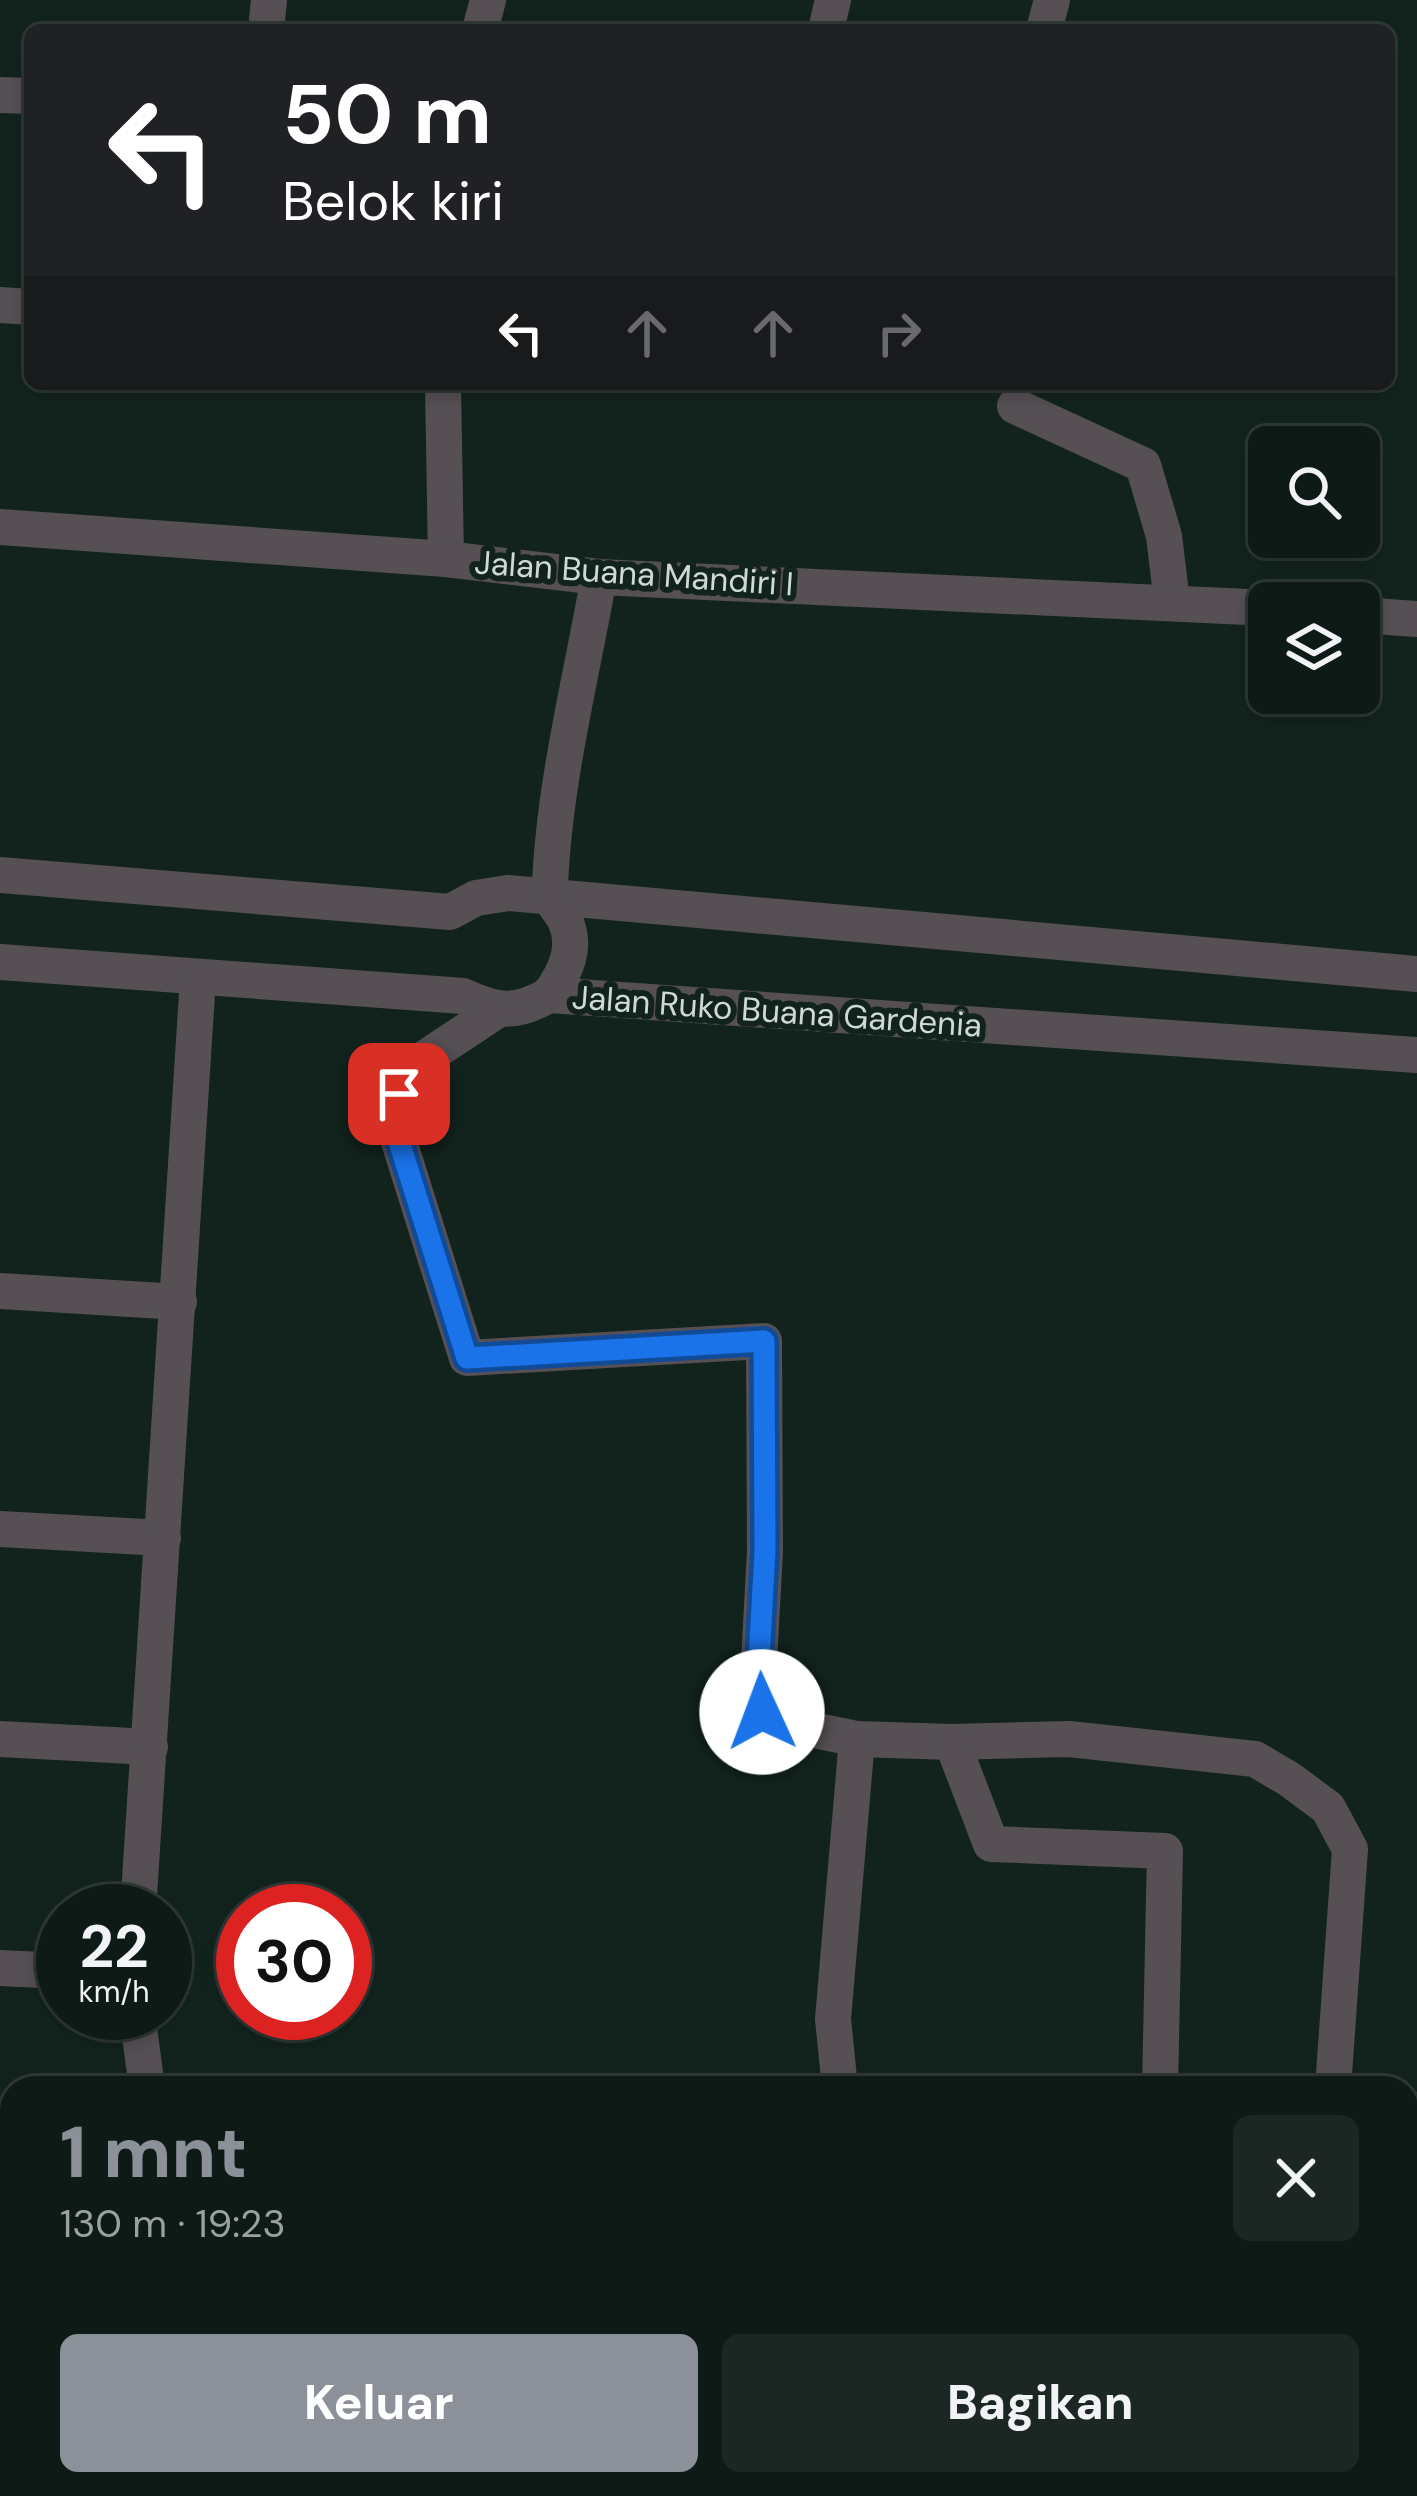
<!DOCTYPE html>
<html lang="id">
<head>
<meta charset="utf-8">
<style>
	:root { --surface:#0e1a16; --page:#1c2723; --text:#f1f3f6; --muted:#9ba1a1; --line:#2e3835; --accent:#8c9099 }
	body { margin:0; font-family:"DM Sans",sans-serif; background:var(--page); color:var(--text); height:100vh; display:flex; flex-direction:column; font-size:45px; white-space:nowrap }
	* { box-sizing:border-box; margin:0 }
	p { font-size:39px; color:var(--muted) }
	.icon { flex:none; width:66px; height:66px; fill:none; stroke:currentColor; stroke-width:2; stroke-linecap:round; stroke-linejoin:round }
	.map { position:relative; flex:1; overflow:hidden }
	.sheet { position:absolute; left:0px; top:2076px; width:1419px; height:420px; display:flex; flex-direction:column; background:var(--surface); border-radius:36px 36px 0 0; box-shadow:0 6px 18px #0003,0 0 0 3px var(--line) }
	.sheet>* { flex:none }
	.guide { position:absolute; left:24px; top:24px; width:1371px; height:366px; border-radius:18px; box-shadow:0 6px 18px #0003,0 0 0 3px var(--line); background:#202124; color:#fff; overflow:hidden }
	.buttons { position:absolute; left:1248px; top:426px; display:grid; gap:24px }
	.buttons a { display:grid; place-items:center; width:132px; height:132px; border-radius:18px; background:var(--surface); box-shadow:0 6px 18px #0003,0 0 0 3px var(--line); font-size:60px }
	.speed { position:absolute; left:36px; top:1884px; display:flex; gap:24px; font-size:60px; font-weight:700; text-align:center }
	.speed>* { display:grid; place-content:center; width:156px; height:156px; border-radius:50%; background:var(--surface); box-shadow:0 6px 18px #0003,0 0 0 3px var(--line); line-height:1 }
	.speed small { font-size:30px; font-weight:400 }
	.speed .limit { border:18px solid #d22; background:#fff; color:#111 }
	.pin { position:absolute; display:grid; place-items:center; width:102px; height:102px; color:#fff; margin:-51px; border-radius:24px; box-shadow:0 6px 18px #0006 }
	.me { position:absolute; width:132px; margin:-66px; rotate:358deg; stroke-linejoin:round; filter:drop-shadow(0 0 9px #0008) }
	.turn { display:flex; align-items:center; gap:42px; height:252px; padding:0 60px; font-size:54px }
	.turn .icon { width:156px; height:156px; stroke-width:2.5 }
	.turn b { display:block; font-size:84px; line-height:102px }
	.lanes { display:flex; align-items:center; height:114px; padding:0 60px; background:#0003; justify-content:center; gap:60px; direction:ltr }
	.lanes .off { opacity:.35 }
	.round { display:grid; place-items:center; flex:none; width:126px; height:126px; border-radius:18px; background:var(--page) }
	.overview { display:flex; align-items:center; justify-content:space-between; height:204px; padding:0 60px }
	h1 { font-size:72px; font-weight:800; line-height:90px; color:var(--accent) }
	.action { display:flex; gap:24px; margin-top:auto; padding:24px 60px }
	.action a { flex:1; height:138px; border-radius:18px; background:var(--accent); color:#fff; font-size:48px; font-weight:800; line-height:138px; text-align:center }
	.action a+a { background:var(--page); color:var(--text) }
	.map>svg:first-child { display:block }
</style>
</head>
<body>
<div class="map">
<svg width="1417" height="2496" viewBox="0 0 1417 2496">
	<rect width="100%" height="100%" fill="#12231d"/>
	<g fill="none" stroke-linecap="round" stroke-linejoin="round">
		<!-- minor -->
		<g stroke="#565055" stroke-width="36">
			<polyline points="266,30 269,0"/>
			<polyline points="480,30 488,0"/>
			<polyline points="826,30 833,0"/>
			<polyline points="1044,30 1052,0"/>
			<polyline points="0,95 30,96"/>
			<polyline points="0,305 30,307"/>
			<polyline points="443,384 446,559"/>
			<polyline points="1015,406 1143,465 1164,536 1172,602"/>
			<polyline points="0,527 446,559 599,577 1269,608"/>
			<polyline points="1359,615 1417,619"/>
			<polyline points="0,875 450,912 476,898 508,893 1417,974"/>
			<path d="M0,962L463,996C497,1012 516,1014 549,995L1417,1055"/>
			<path d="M549,995C566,972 578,946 564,918C557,906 549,901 550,886C554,783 581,679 599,577"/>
			<polyline points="496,1011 407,1070 392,1119 467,1358 764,1341 765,1551 757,1698 762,1712 780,1723 857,1739 952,1742 1069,1739 1255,1759 1289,1779 1328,1808 1350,1849 1333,2088"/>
			<polyline points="0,1291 179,1302"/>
			<polyline points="0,1529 163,1538"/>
			<polyline points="0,1739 150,1747"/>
			<polyline points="952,1742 991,1844 1165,1851 1160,2088"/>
			<polyline points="138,1911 198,978"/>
			<polyline points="0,1968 63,1971"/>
			<polyline points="137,2013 147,2088"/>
			<polyline points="840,2088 833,2019 857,1739"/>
			<polyline points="1407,2111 1417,2110"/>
			<polyline points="221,2484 223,2496"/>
			<polyline points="584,2484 586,2496"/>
			<polyline points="858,2484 860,2496"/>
			<polyline points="1061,2484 1063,2496"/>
			<polyline points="1256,2484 1258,2496"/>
		</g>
	</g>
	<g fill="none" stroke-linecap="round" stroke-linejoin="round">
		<defs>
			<polyline id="route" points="399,1094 392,1119 467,1358 764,1341 765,1551 757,1697 762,1712"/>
		</defs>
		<!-- route casing -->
		<use href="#route" stroke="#114b97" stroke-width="30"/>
		<!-- route -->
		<use href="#route" stroke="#1a73e8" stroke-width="21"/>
	</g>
	<g text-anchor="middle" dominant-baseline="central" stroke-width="12" stroke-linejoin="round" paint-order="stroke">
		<!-- street labels -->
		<g font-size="33" fill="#cfd9d5" stroke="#12231d">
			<text transform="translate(634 573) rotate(4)">Jalan Buana Mandiri I</text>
			<text transform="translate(777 1011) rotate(4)">Jalan Ruko Buana Gardenia</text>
		</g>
	</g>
</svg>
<div class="buttons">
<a><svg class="icon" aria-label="search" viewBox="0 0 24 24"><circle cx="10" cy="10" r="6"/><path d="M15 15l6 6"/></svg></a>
<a><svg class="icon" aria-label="layers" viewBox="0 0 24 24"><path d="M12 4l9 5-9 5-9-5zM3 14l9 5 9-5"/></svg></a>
</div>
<div class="speed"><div>22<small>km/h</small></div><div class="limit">30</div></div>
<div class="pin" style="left:399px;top:1094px;background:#d93025"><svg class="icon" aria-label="arrive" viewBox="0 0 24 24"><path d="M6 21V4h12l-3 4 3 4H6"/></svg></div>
<svg class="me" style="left:762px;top:1712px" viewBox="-20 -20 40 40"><circle r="19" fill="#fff"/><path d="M0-13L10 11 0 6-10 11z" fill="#1a73e8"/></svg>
<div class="guide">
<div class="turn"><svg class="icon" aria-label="left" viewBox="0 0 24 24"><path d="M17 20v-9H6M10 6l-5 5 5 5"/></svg><div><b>50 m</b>Belok kiri</div></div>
<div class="lanes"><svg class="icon" aria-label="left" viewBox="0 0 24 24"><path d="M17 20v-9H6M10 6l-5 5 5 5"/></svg><svg class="icon off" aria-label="ahead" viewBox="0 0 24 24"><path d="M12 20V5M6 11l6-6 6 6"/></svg><svg class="icon off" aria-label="ahead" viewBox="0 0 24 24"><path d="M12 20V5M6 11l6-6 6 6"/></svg><svg class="icon off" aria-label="right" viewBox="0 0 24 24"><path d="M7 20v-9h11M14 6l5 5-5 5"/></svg></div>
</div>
<section class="sheet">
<div class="overview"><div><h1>1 mnt</h1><p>130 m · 19:23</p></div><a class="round"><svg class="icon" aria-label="close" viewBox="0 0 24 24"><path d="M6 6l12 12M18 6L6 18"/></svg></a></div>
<div class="action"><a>Keluar</a><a>Bagikan</a></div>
</section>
</div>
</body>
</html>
